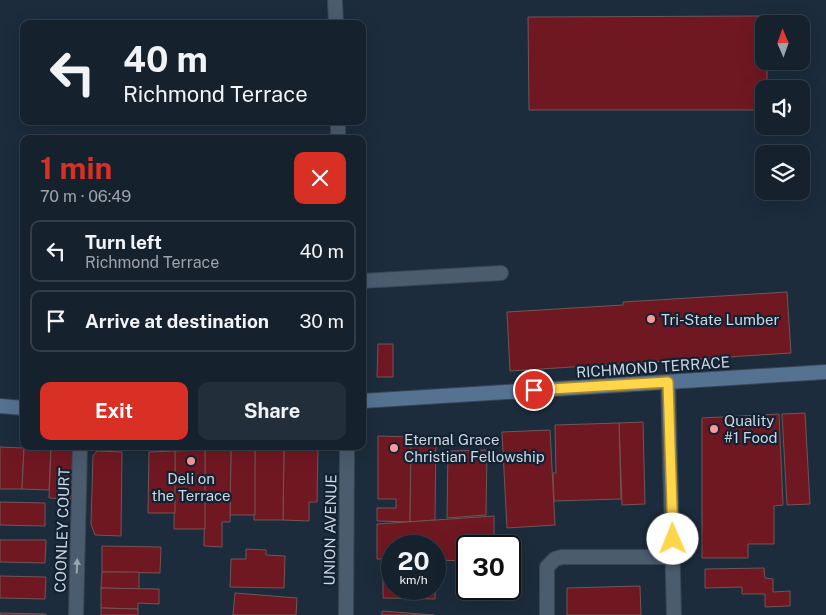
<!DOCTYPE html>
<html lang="en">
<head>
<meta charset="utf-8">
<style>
	:root { --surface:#15212d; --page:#222e39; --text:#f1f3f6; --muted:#9da3aa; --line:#343e49; --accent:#d93025 }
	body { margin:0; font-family:"Public Sans",sans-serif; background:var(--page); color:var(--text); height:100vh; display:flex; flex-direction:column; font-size:19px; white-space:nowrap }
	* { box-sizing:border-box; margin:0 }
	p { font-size:16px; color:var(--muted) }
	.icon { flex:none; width:28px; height:28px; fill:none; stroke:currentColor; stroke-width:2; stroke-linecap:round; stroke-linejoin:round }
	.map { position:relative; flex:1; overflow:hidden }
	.side { position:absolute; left:20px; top:135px; width:346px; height:315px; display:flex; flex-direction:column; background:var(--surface); border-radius:10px; box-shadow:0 5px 20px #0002,0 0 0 1px var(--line) }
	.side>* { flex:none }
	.hud { position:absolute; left:20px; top:20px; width:346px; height:105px; border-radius:10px; box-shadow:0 5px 20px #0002,0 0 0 1px var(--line); background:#15212d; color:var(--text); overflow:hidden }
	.needle { width:32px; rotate:358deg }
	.buttons { position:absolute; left:755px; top:15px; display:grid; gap:10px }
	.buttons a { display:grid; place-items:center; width:55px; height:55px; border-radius:10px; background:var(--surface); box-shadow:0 5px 20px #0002,0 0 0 1px var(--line); font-size:25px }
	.speed { position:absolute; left:381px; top:535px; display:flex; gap:10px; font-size:25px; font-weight:700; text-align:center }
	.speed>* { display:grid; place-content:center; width:65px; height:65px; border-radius:50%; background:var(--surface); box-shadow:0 5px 20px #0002,0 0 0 1px var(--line); line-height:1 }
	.speed small { font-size:12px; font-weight:400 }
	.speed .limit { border:2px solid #111; border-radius:8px; background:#fff; color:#111 }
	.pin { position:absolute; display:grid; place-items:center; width:42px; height:42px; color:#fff; margin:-21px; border:2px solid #fff; border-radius:50%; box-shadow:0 1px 5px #0007 }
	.me { position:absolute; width:55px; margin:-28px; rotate:359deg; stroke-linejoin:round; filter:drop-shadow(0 0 4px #0008) }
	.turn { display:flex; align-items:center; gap:18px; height:105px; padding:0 20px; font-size:22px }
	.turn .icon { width:65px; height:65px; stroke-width:2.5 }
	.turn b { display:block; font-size:35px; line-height:42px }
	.round { display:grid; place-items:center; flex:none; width:52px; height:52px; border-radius:10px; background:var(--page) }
	.head { display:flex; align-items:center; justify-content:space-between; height:85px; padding:0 20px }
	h1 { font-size:30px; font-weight:700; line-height:38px; color:var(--accent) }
	.primary-button { display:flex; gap:10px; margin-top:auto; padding:10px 20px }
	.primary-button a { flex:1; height:58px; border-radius:10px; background:var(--accent); color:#fff; font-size:20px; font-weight:700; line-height:58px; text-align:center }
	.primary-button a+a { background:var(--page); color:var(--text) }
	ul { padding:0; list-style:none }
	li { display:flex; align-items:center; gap:15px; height:62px; margin:0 10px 8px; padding:0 10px; border:2px solid var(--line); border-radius:10px }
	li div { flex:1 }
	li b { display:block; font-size:19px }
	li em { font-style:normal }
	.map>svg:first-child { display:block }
</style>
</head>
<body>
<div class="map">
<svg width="826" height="615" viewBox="0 0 826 615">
	<rect width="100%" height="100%" fill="#1c2c3c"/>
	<!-- building -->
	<g fill="#701822" stroke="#715555">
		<polygon points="767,16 767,24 764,24 764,61 767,61 767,89 764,89 764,110 529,110 528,17"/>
		<polygon points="787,292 791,353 510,371 507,312 623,305 623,302"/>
		<polygon points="378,344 393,344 393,377 377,377"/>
		<polygon points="805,413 810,504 787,505 782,414"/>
		<polygon points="779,414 783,505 774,506 774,544 748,544 748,558 702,558 702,418"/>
		<polygon points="643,422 645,504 622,505 619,423"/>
		<polygon points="619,423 621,499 554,501 553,473 556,473 555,425"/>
		<polygon points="550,430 555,525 507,528 502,432"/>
		<polygon points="378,436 411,437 410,522 377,521 377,508 396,508 396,499 378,499"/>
		<polygon points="436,436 435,520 410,522 411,437"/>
		<polygon points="318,446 317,502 309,502 309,521 283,520 284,447"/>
		<polygon points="0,447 24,448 22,489 0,489"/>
		<polygon points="284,447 283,520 254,520 255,448"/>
		<polygon points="24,448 51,449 49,490 22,489"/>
		<polygon points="255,448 255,515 230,515 231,449"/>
		<polygon points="51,449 73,450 71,499 49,498"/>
		<polygon points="231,449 230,522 222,522 222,547 204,546 205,450"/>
		<polygon points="205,450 205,529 174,529 175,451"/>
		<polygon points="487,450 486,515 447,518 448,451"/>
		<polygon points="97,451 122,452 121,536 95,535 91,524 93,456"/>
		<polygon points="175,451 175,513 148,513 149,452"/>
		<polygon points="0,502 45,503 45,526 0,525"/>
		<polygon points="494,516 494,546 468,546 468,561 435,560 435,546 392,546 392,559 377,559 377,524"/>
		<polygon points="0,540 46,540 45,563 0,562"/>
		<polygon points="102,546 161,547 160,573 102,572"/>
		<polygon points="246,549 266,550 266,555 285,556 284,588 230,587 231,559 246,559"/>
		<polygon points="435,564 436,564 435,599 383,598 383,571 392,572 392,589 435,589"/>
		<polygon points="764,568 765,578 773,579 773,592 790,591 790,606 765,607 765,594 742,594 742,587 705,588 705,569"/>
		<polygon points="102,572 139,572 139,589 101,588"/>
		<polygon points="0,576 46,577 45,599 0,598"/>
		<polygon points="640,586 641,615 567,615 567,588"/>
		<polygon points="101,588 159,589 159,604 138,603 138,609 101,608"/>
		<polygon points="235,593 297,598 296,615 233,615"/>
		<polygon points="101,608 138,609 138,615 101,615"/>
		<polygon points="382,611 434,615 382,615"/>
		<polygon points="0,613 46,614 46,615 0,615"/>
	</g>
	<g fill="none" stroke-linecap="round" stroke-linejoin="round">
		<defs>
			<g id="service">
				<polyline points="335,2 336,24"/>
				<polyline points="338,121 338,139"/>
				<polyline points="362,281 501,273"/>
				<polyline points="547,615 547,567 555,559 562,557 673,557"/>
			</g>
			<g id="minor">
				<polyline points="668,382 674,615"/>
				<polyline points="76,615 80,446"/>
				<polyline points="346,615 347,446"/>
			</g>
			<g id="secondary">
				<polyline points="362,401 826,372"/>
				<polyline points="0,406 24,408"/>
			</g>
		</defs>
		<!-- service casing -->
		<use href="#service" stroke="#3a4654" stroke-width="16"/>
		<!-- minor casing -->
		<use href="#minor" stroke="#3a4654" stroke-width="16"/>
		<!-- secondary casing -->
		<use href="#secondary" stroke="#3a4654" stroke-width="16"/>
		<!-- service -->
		<use href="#service" stroke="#4b5c6f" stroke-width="14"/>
		<!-- minor -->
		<use href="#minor" stroke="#4b5c6f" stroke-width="14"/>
		<!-- secondary -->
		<use href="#secondary" stroke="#557293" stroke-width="14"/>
	</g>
	<!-- one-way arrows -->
	<defs><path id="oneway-solid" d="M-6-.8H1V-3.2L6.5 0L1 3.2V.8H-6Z" transform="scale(1.25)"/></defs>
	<use fill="#99a5b3" href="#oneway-solid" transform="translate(77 566) rotate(-88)"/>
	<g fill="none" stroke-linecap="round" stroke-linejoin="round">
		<defs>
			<polyline id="route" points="534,390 668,382 673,539"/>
		</defs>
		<!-- route casing -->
		<use href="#route" stroke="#a68a30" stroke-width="12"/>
		<!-- route -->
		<use href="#route" stroke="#ffd54a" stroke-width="9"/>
	</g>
	<!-- markers -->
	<g fill="#f59b9b" stroke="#132232" stroke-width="2">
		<circle cx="651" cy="319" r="5"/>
		<circle cx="714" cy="429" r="5"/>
		<circle cx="394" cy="448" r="5"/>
		<circle cx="191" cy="461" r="5"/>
	</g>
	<g text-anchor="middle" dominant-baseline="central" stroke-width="4.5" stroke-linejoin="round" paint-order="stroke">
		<!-- poi labels -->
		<g font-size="15" fill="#cdd6e1" stroke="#132232" text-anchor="start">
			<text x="661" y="319">Tri-State Lumber</text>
			<text x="724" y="420">Quality<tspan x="724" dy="17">#1 Food</tspan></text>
			<text x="404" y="439">Eternal Grace<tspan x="404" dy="17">Christian Fellowship</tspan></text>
			<text x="191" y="478" text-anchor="middle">Deli on<tspan x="191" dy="17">the Terrace</tspan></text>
		</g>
		<!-- street labels -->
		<g font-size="15" fill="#cdd6e1" stroke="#132232">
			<text transform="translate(653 367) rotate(-4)">RICHMOND TERRACE</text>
			<text transform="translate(62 530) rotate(-88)">COONLEY COURT</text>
			<text transform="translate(330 530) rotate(-89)">UNION AVENUE</text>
		</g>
	</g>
</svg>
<div class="buttons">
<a><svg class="needle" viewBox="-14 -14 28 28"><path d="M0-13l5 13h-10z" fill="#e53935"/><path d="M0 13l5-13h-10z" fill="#9da3aa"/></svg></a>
<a><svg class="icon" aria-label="sound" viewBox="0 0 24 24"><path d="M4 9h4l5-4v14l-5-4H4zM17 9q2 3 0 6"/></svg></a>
<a><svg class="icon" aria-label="layers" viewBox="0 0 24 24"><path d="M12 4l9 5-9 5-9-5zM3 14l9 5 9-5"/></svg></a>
</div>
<div class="speed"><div>20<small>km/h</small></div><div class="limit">30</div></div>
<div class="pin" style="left:534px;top:390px;background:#d93025"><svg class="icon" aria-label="arrive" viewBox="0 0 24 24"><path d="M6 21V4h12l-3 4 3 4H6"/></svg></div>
<svg class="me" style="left:673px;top:539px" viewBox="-20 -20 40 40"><circle r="19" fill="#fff"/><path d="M0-13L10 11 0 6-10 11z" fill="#ffd54a"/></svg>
<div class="hud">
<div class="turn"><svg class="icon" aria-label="left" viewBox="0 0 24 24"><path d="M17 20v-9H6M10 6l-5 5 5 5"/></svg><div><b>40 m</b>Richmond Terrace</div></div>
</div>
<section class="side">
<div class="head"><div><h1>1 min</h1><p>70 m · 06:49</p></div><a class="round" style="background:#d93025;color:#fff"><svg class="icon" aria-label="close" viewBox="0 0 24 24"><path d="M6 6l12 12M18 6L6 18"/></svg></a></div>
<ul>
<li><svg class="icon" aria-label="left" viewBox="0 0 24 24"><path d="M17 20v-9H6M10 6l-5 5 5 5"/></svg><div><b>Turn left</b><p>Richmond Terrace</p></div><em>40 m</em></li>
<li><svg class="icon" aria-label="arrive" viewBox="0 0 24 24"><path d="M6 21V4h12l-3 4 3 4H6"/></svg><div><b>Arrive at destination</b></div><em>30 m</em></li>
</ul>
<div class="primary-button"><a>Exit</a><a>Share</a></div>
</section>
</div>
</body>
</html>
